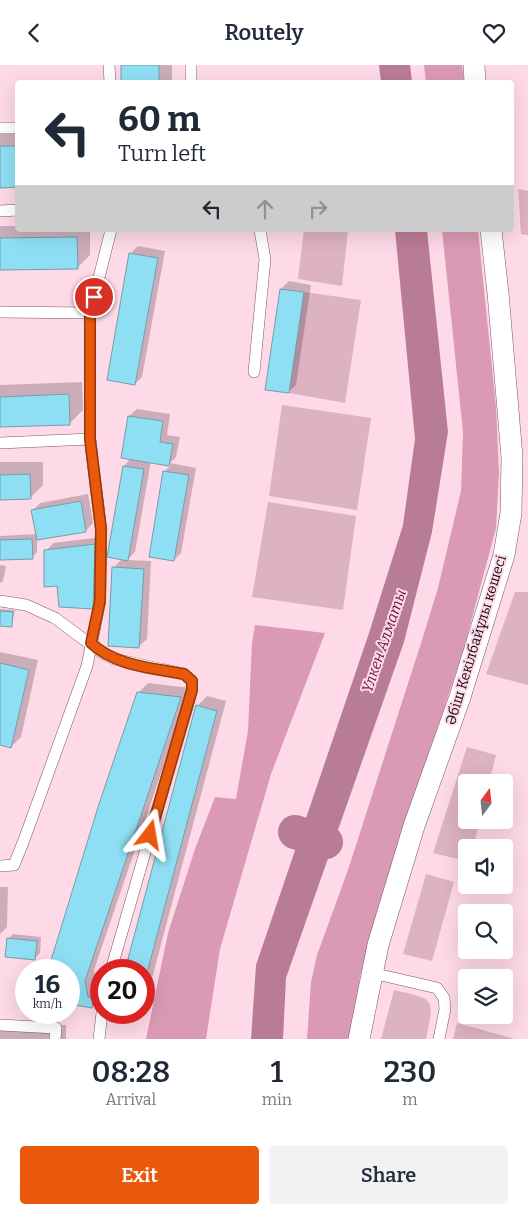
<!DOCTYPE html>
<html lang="en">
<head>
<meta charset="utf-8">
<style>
	:root { --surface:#fff; --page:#f2f2f3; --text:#1f2937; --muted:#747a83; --accent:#ea580c }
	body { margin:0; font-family:Bitter,serif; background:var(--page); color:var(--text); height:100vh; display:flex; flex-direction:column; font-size:19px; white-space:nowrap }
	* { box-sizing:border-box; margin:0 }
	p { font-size:16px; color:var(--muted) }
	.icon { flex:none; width:28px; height:28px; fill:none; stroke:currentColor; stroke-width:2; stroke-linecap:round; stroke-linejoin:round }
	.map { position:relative; height:974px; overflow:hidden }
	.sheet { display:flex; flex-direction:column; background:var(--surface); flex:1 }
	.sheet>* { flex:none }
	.hud { position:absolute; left:15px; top:15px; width:499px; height:152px; border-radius:5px; box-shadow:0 5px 20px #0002; background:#fff; color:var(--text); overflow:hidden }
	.needle { width:32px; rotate:15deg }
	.buttons { position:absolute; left:458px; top:709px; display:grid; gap:10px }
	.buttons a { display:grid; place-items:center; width:55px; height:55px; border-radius:5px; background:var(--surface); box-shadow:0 5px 20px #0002; font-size:25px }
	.speed { position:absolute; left:15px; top:894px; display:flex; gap:10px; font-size:25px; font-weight:700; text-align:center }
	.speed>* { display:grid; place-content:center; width:65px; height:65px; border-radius:50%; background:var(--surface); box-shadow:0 5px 20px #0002; line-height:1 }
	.speed small { font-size:12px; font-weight:400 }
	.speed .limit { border:8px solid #d22; background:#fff; color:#111 }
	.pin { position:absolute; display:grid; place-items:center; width:42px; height:42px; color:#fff; margin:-21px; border:2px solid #fff; border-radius:50%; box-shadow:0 1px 5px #0007 }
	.me { position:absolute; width:55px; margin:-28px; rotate:14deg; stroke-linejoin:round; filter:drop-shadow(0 0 4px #0008) }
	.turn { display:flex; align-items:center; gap:18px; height:105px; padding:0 20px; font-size:22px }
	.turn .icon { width:65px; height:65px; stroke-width:2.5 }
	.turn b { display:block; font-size:35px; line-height:42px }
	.lanes { display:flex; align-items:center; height:48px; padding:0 20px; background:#0003; justify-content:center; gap:25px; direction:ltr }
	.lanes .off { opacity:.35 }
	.eta { display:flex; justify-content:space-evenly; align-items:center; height:85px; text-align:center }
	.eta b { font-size:30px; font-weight:600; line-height:35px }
	.cta { display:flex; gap:10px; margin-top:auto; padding:10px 20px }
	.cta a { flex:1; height:58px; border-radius:5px; background:var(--accent); color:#fff; font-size:20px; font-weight:600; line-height:58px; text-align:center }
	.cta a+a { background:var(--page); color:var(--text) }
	header { display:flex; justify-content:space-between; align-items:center; height:65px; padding:0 20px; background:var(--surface); font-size:22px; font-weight:600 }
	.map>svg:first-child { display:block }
</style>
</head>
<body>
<header><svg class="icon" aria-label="back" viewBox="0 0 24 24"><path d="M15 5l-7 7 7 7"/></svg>Routely<svg class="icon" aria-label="heart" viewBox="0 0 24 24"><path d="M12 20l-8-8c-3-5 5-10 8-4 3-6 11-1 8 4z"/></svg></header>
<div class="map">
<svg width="528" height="974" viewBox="0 0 528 974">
	<rect width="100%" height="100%" fill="#fed9e8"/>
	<!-- green -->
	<g fill="#ddb2c3">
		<polygon points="518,124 528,126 528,170 521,169"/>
		<polygon points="304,165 348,165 342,221 298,214"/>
		<polygon points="304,227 361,235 345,338 289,328"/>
		<polygon points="282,340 371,353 357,445 269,431"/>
		<polygon points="268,437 356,451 343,545 252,532"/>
		<polygon points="515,527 528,527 528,620 486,609"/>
		<polygon points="467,682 496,690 489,717 466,718 466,755 480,755 473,782 466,782 466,796 433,788"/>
		<polygon points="426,809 454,817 432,896 403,889"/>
		<path d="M394,925C435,935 435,931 426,974H381Z"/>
		<polygon points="457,958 515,974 453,974"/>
	</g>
	<!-- forest -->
	<g fill="#da9ab5">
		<polygon points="424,0 462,0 464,17 426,17"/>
		<polygon points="442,165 478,165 496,342 499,408 496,463 464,583 375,853 360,912 350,974 307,974 311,917 317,890 348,805 422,575 438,523 461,426 463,367"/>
		<polygon points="255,560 325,568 271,709 220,884 206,974 146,974 168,868 195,784 215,732 236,734 248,666 252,578"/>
	</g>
	<!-- water -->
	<g fill="#b97c96">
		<polygon points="379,0 410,0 412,17 381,17"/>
		<polygon points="395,165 427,165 448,367 432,467 404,577 286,913 283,974 251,974 256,900 369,568 403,460 415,374"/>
	</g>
	<!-- shadow -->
	<g fill="#0003">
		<rect x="122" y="0" width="50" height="18"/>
		<rect x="0" y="69" width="18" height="52"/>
		<polygon points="0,161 18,161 18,165 90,165 90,190 77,203 0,204"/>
		<polygon points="138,181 165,186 142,312 135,319 130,189"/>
		<polygon points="289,216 311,220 296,320 288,327 267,324 281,224"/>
		<polygon points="82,317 83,345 70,358 0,361 0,320"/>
		<polygon points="137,344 170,349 167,370 180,372 176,392 170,398 196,403 181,488 174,495 165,406 171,400 151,396 135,487 127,495 151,496 147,574 139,581 113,503 122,494 124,401 131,393 123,392 129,351"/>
		<polygon points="0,397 43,397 43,420 30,433 0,434"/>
		<polygon points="88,429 93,458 86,466 37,474 37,487 32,493 0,494 0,471 37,469 33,445 40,438"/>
		<polygon points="102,472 100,535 93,543 58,520 46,486 53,478"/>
		<polygon points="0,500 6,501 3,516 0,518"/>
		<polygon points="0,544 15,545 11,561 0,560"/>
		<polygon points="0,587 38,595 21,672 11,682 0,679"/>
		<polygon points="148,618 190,623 94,905 97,922 101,923 101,933 92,942 69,937 69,905 50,905 138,628"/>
		<polygon points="207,631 226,636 144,943 144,905 127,905 197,641"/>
		<polygon points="0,822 8,822 7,862 0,869"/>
		<polygon points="13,869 41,872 40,888 35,893 8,874"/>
		<polygon points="115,948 140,948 134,954"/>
		<polygon points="0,958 66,960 66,974 0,974"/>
	</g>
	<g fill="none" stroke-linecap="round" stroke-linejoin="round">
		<!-- river -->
		<polyline stroke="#b97c96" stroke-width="34" points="295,767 326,777"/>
	</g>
	<!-- building -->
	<g fill="#8fdff4" stroke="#769da7">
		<rect x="121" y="0" width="38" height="18"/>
		<polygon points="0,81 18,81 18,122 0,123"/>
		<polygon points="77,172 78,204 0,205 0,173"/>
		<polygon points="129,188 158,193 135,320 107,315"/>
		<polygon points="280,224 304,227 289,328 265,325"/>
		<polygon points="69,329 70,360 0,362 0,332"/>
		<polygon points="128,351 163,356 160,377 173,379 169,401 121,393"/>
		<polygon points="123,401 144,404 128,496 107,492"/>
		<polygon points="163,406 189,410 174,496 149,492"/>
		<polygon points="30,409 31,434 0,435 0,410"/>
		<polygon points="81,436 86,467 37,475 31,445"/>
		<polygon points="32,474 33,494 0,495 0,475"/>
		<polygon points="95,479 93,544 59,542 57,521 44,522 44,485"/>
		<polygon points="112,502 144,504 139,583 108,581"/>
		<polygon points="0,546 13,547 12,562 0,561"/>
		<polygon points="0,598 29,605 11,683 0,680"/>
		<polygon points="137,627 181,632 85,916 88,932 95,932 92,943 69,939 69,905 48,905 99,739"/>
		<polygon points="196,640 217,646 144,919 144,905 125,905"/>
		<polygon points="7,873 37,876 35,895 5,892"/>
		<polygon points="114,948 136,948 134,955 113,950"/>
	</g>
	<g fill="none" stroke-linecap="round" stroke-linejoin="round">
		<defs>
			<g id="service">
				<polyline points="109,0 110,18"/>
				<polyline points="191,18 191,0"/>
				<polyline points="0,63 18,63"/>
				<polyline points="0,146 18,145"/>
				<polyline points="0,247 90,248"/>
				<polyline points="254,307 265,194 260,165"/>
				<polyline points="0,378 90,374"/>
				<polyline points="0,536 26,540 55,553 102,588 114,594 184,609 192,616 192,625 111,905"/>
				<polyline points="0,801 14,800 24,775 87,601 100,536 101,464 90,374 90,248 111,165"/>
				<polyline points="372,908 437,923 444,933 445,944 439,974"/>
				<polyline points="0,960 56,963 55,974"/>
				<polyline points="99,974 102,948"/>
			</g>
			<g id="minor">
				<polyline points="474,0 475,18"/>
				<polyline points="359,974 378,880 414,761 460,632 504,490 511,448 512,392 498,228 491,165"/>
			</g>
		</defs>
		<!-- service casing -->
		<use href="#service" stroke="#785966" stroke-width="12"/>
		<!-- minor casing -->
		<use href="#minor" stroke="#785966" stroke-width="22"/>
		<!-- service -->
		<use href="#service" stroke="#fff" stroke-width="11"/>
		<!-- minor -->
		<use href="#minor" stroke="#fff" stroke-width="21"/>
	</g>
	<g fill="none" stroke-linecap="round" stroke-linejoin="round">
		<defs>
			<path id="route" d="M94,232L90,248V374L101,464L100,536L91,578C115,601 153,603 184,609L192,616V625L150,770"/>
		</defs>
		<!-- route casing -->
		<use href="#route" stroke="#983908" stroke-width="12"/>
		<!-- route -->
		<use href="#route" stroke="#ea580c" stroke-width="9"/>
	</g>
	<g text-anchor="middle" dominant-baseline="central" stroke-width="4" stroke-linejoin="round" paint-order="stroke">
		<!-- street labels -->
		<g font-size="14" fill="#13080d" stroke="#fed9e8">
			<text transform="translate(476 575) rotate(-73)">Әбіш Кекілбайұлы көшесі</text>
		</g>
		<!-- water labels -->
		<g font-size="15" font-style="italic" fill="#641a41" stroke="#fed9e8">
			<text transform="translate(384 576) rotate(-71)">Үлкен Алматы</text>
		</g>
	</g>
</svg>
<div class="buttons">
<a><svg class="needle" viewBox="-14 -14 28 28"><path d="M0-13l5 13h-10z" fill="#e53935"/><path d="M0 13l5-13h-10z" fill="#747a83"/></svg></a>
<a><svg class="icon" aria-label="sound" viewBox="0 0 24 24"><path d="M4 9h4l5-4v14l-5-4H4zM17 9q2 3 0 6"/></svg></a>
<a><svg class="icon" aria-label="search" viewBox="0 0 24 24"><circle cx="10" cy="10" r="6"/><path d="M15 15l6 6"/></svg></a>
<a><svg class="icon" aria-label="layers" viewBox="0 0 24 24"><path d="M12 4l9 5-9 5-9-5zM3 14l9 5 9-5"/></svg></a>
</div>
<div class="speed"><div>16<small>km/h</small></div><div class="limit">20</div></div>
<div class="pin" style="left:94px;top:232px;background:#d93025"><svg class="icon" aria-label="arrive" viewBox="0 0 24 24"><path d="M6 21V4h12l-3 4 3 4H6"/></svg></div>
<svg class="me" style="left:150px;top:770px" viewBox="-20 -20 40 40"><path d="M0-17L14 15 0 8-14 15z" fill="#ea580c" stroke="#fff" stroke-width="4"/></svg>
<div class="hud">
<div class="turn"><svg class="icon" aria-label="left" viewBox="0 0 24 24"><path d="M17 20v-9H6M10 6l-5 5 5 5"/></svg><div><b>60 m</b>Turn left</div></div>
<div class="lanes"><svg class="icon" aria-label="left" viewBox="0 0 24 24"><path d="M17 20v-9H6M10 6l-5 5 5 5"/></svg><svg class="icon off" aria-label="ahead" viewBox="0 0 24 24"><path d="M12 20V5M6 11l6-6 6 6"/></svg><svg class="icon off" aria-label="right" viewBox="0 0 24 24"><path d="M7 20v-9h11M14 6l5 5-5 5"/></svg></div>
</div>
</div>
<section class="sheet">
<div class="eta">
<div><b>08:28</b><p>Arrival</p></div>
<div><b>1</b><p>min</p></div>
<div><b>230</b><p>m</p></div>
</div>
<div class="cta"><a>Exit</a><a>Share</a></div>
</section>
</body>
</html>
